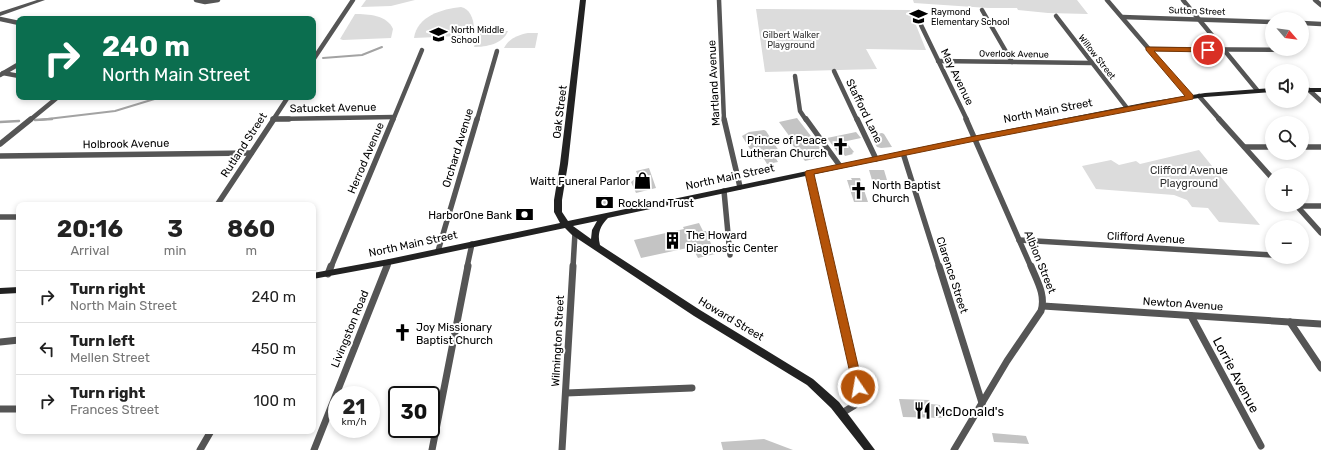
<!DOCTYPE html>
<html lang="en">
<head>
<meta charset="utf-8">
<style>
	:root { --surface:#fff; --page:#f6f6f6; --text:#222; --muted:#767676; --line:#e0e0e0 }
	body { margin:0; font-family:Rubik,sans-serif; background:var(--page); color:var(--text); height:100vh; display:flex; flex-direction:column; font-size:15px; white-space:nowrap }
	* { box-sizing:border-box; margin:0 }
	p { font-size:13px; color:var(--muted) }
	.icon { flex:none; width:22px; height:22px; fill:none; stroke:currentColor; stroke-width:2; stroke-linecap:round; stroke-linejoin:round }
	.map { position:relative; flex:1; overflow:hidden }
	.drawer { position:absolute; left:16px; top:202px; width:300px; height:232px; display:flex; flex-direction:column; background:var(--surface); border-radius:8px; box-shadow:0 2px 6px #0003 }
	.drawer>* { flex:none }
	.top-card { position:absolute; left:16px; top:16px; width:300px; height:84px; border-radius:8px; box-shadow:0 2px 6px #0003; background:#0b6e4f; color:#fff; overflow:hidden }
	.needle { width:26px; rotate:118deg }
	.buttons { position:absolute; left:1265px; top:12px; display:grid; gap:8px }
	.buttons a { display:grid; place-items:center; width:44px; height:44px; border-radius:50%; background:var(--surface); box-shadow:0 2px 6px #0003; font-size:20px }
	.speed { position:absolute; left:328px; top:386px; display:flex; gap:8px; font-size:20px; font-weight:700; text-align:center }
	.speed>* { display:grid; place-content:center; width:52px; height:52px; border-radius:50%; background:var(--surface); box-shadow:0 2px 6px #0003; line-height:1 }
	.speed small { font-size:10px; font-weight:400 }
	.speed .limit { border:2px solid #111; border-radius:6px; background:#fff; color:#111 }
	.pin { position:absolute; display:grid; place-items:center; width:34px; height:34px; color:#fff; margin:-17px; border:2px solid #fff; border-radius:50%; box-shadow:0 1px 4px #0007 }
	.me { position:absolute; width:44px; margin:-22px; rotate:348deg; stroke-linejoin:round; filter:drop-shadow(0 0 3px #0008) }
	.turn { display:flex; align-items:center; gap:14px; height:84px; padding:0 20px; font-size:18px }
	.turn .icon { width:52px; height:52px; stroke-width:2.5 }
	.turn b { display:block; font-size:28px; line-height:34px }
	.eta { display:flex; justify-content:space-evenly; align-items:center; height:68px; text-align:center }
	.eta b { font-size:24px; font-weight:700; line-height:28px }
	ul { padding:0; list-style:none }
	li { display:flex; align-items:center; gap:12px; height:52px; padding:0 20px; border-top:1px solid var(--line) }
	li div { flex:1 }
	li b { display:block; font-size:15px }
	li em { font-style:normal }
	.map>svg:first-child { display:block }
</style>
</head>
<body>
<div class="map">
<svg width="1321" height="450" viewBox="0 0 1321 450">
	<rect width="100%" height="100%" fill="#fff"/>
	<!-- green -->
	<g fill="#dcdcdc">
		<polygon points="366,0 415,0 391,6 361,7"/>
		<polygon points="913,0 1077,0 1088,14 1048,13 1018,10 1017,8 988,8 914,3"/>
		<path d="M461,7C470,9 473,18 474,27L467,33L460,36L414,38C417,16 442,9 461,7Z"/>
		<polygon points="756,9 910,10 926,50 866,49 877,69 765,72"/>
		<path d="M355,14C368,14 387,15 393,29L391,38L343,40L340,39Z"/>
		<path d="M480,31H508C503,44 486,47 474,47L478,32Z"/>
		<path d="M528,33H538L535,48H504C508,39 518,35 528,33Z"/>
		<polygon points="1199,150 1260,225 1219,222 1208,208 1192,207 1187,200 1174,195 1096,189 1082,166 1111,160 1119,165 1136,161 1140,164"/>
	</g>
	<g fill="none" stroke-linecap="round" stroke-linejoin="round">
		<!-- stream-far1 -->
		<g stroke="#a3a3a3" stroke-width="2">
			<polyline points="323,58 362,55 382,47"/>
			<polyline points="39,120 115,111 161,97"/>
		</g>
		<!-- stream -->
		<g stroke="#a3a3a3" stroke-width="2.5">
			<polyline points="35,120 52,119"/>
			<polyline points="0,122 19,121"/>
		</g>
	</g>
	<!-- building -->
	<g fill="#c4c4c4">
		<polygon points="797,118 814,140 826,156 805,161 791,143 787,137 790,137 779,122"/>
		<polygon points="764,130 766,131 781,154 781,156 775,157 778,162 767,164 764,159 756,159 742,136 749,132"/>
		<polygon points="856,132 861,138 847,141 846,142 854,152 852,153 853,154 845,156 843,153 839,154 827,138"/>
		<polygon points="882,133 884,134 892,147 881,148 877,147 870,135"/>
		<polygon points="649,168 656,188 636,193 631,182 638,176 636,171"/>
		<polygon points="869,170 884,170 887,180 872,180"/>
		<polygon points="851,178 860,178 868,202 854,202 847,180 852,180"/>
		<polygon points="607,195 608,198 611,197 614,205 600,208 596,196"/>
		<polygon points="699,223 703,231 706,231 715,254 698,258 692,247 641,258 634,240 684,229 683,227"/>
		<polygon points="899,399 930,400 931,404 940,405 944,418 903,417"/>
		<polygon points="992,433 1026,436 1029,444 994,442"/>
		<polygon points="764,439 793,450 723,450 721,442"/>
	</g>
	<g fill="none" stroke-linecap="round" stroke-linejoin="round">
		<!-- minor-far2 -->
		<g stroke="#555" stroke-width="4.5">
			<polyline points="196,0 205,2 218,0"/>
			<polyline points="719,0 724,120"/>
			<polyline points="1107,0 1190,97"/>
			<polyline points="1183,0 1257,90"/>
			<polyline points="1315,0 1321,5"/>
			<polyline points="982,10 1012,62"/>
			<polyline points="1056,16 1127,108"/>
			<polyline points="1122,17 1272,22"/>
			<polyline points="0,19 19,23"/>
			<polyline points="1302,23 1321,24"/>
			<polyline points="921,25 967,120"/>
			<polyline points="1149,49 1294,50"/>
			<polyline points="313,60 353,0"/>
			<polyline points="938,61 1091,63"/>
			<polyline points="834,71 857,120"/>
			<polyline points="3,73 19,76"/>
			<polyline points="0,75 19,64"/>
			<polyline points="795,76 800,111 806,120"/>
			<polyline points="1309,90 1321,101"/>
			<polyline points="1199,96 1220,120"/>
			<polyline points="273,119 394,117"/>
			<polyline points="30,120 58,97"/>
			<polyline points="273,120 288,97"/>
			<polyline points="393,120 422,50"/>
			<polyline points="477,120 497,51"/>
		</g>
		<!-- minor-far1 -->
		<g stroke="#555" stroke-width="5.5">
			<polyline points="273,119 289,119"/>
			<polyline points="724,119 740,187"/>
			<polyline points="806,119 840,166"/>
			<polyline points="857,119 876,159"/>
			<polyline points="966,119 1031,267"/>
			<polyline points="1219,119 1272,178"/>
			<polyline points="0,144 31,119"/>
			<polyline points="1245,147 1272,147"/>
			<polyline points="1302,147 1321,147"/>
			<polyline points="903,153 939,267"/>
			<polyline points="0,156 251,153"/>
			<polyline points="809,173 831,267"/>
			<polyline points="724,191 730,255"/>
			<polyline points="217,205 274,119"/>
			<polyline points="1296,205 1321,233"/>
			<polyline points="1297,206 1321,206"/>
			<polyline points="0,217 19,217"/>
			<polyline points="1019,240 1272,255"/>
			<polyline points="438,251 477,119"/>
			<polyline points="331,267 393,119"/>
			<polyline points="387,267 389,262"/>
			<polyline points="467,267 472,244"/>
			<polyline points="573,267 575,233"/>
		</g>
		<!-- minor -->
		<g stroke="#555" stroke-width="7">
			<polyline points="830,266 858,387 855,405 842,413"/>
			<polyline points="939,266 982,403"/>
			<polyline points="328,274 331,266"/>
			<polyline points="1043,306 1321,324"/>
			<polyline points="1191,316 1261,446"/>
			<polyline points="1290,322 1321,368"/>
			<polyline points="0,342 19,340"/>
			<polyline points="566,393 692,388"/>
			<polyline points="0,409 19,409"/>
			<polyline points="200,450 211,431"/>
			<polyline points="314,450 387,266"/>
			<polyline points="432,450 468,266"/>
			<polyline points="562,450 573,266"/>
			<path d="M954,450L1007,361L1041,311C1046,295 1037,281 1031,266"/>
		</g>
		<!-- tertiary -->
		<polygon fill="#555" fill-rule="evenodd" points="37,0 45,0 0,16 0,12"/>
		<!-- secondary -->
		<g fill="#222" fill-rule="evenodd">
			<path d="M580,0H586L568,164L562,200V212L568,221L975,136L1148,102L1205,93L1272,88V92L1205,97L1148,106L975,140L608,218C600,226 597,234 600,245L700,310L813,379L839,402L875,450H864L831,408L807,385L694,316L572,235L565,228L389,265L313,279V273L389,259L560,223L554,212V200L560,164ZM597,221L592,230L591,239L573,226Z"/>
			<rect x="1302" y="88" width="19" height="4"/>
			<polygon points="19,287 19,293 0,294 0,288"/>
		</g>
	</g>
	<!-- route -->
	<polygon fill="#b45309" stroke="#753606" points="1146,47 1210,48 1210,51 1208,52 1154,51 1193,95 1193,99 975,141 814,174 863,387 862,391 858,392 854,391 805,173 806,171 975,136 1185,96 1146,50"/>
	<!-- icons -->
	<defs>
		<symbol id="school-bare" viewBox="-9 -9 18 18"><path d="M0-5L7-2L0 1L-7-2ZM-4 1L0 2.5L4 1V4Q0 6-4 4Z" fill="#000" stroke="#fff" stroke-width="2.5" paint-order="stroke"/></symbol>
		<symbol id="church-bare" viewBox="-9 -9 18 18"><path d="M-1.2-6h2.4v3.5h3.3v2.4h-3.3V6h-2.4V-.1h-3.3v-2.4h3.3Z" fill="#000" stroke="#fff" stroke-width="2.5" paint-order="stroke"/></symbol>
		<symbol id="shop-bare" viewBox="-9 -9 18 18"><path d="M-5-2.5h2.3a2.7 3.5 0 0 1 5.4 0H5L5.5 6h-11ZM-1.5-2.5h3a1.5 2.3 0 0 0-3 0Z" fill="#000" stroke="#fff" stroke-width="2.5" paint-order="stroke"/></symbol>
		<symbol id="bank-bare" viewBox="-9 -9 18 18"><path d="M-6-4H6V4H-6ZM0-2.3a2.3 2.3 0 1 0 0 4.6a2.3 2.3 0 1 0 0-4.6Z" fill="#000" stroke="#fff" stroke-width="2.5" paint-order="stroke"/></symbol>
		<symbol id="building-bare" viewBox="-9 -9 18 18"><path d="M-4-6H4V6H1V3H-1V6H-4ZM-2.5-4.3h1.7v1.8h-1.7ZM.8-4.3h1.7v1.8H.8ZM-2.5-1h1.7V.8h-1.7ZM.8-1h1.7V.8H.8Z" fill="#000" stroke="#fff" stroke-width="2.5" paint-order="stroke"/></symbol>
		<symbol id="restaurant-bare" viewBox="-9 -9 18 18"><path d="M-5-6h1v4h1v-4h1v4h1v-4h1v5L-1.5 .5V6h-2V.5L-5-1ZM5-6V6H3V1.5H1.5Q1.5-4 5-6Z" fill="#000" stroke="#fff" stroke-width="2.5" paint-order="stroke"/></symbol>
	</defs>
	<g fill-rule="evenodd">
		<use href="#school-bare" x="906" y="4" width="25" height="25"/>
		<use href="#school-bare" x="426" y="22" width="25" height="25"/>
		<use href="#church-bare" x="828" y="134" width="25" height="25"/>
		<use href="#shop-bare" x="630" y="168" width="25" height="25"/>
		<use href="#church-bare" x="846" y="178" width="25" height="25"/>
		<use href="#bank-bare" x="592" y="190" width="25" height="25"/>
		<use href="#bank-bare" x="512" y="202" width="25" height="25"/>
		<use href="#building-bare" x="660" y="228" width="25" height="25"/>
		<use href="#church-bare" x="390" y="320" width="25" height="25"/>
		<use href="#restaurant-bare" x="910" y="398" width="25" height="25"/>
	</g>
	<g text-anchor="middle" dominant-baseline="central" stroke-width="4" stroke-linejoin="round" paint-order="stroke">
		<!-- far-street labels -->
		<g font-size="9" fill="#000" stroke="#fff">
			<text transform="translate(1197 11) rotate(2)">Sutton Street</text>
			<text transform="translate(1014 54) rotate(1)">Overlook Avenue</text>
			<text transform="translate(1097 57) rotate(52)">Willow Street</text>
		</g>
		<!-- far-poi labels -->
		<g font-size="9" fill="#000" stroke="#fff" text-anchor="start">
			<text x="931" y="12">Raymond<tspan x="931" dy="10">Elementary School</tspan></text>
			<text x="451" y="30">North Middle<tspan x="451" dy="10">School</tspan></text>
		</g>
		<!-- far-park labels -->
		<g font-size="9" fill="#333" stroke="#fff">
			<text x="791" y="35">Gilbert Walker<tspan x="791" dy="10">Playground</tspan></text>
		</g>
		<!-- street labels -->
		<g font-size="11" fill="#000" stroke="#fff">
			<text transform="translate(957 77) rotate(64)">May Avenue</text>
			<text transform="translate(714 83) rotate(-93)">Martland Avenue</text>
			<text transform="translate(333 108) rotate(-1)">Satucket Avenue</text>
			<text transform="translate(864 111) rotate(64)">Stafford Lane</text>
			<text transform="translate(1048 111) rotate(-11)">North Main Street</text>
			<text transform="translate(560 112) rotate(-83)">Oak Street</text>
			<text transform="translate(126 144) rotate(-1)">Holbrook Avenue</text>
			<text transform="translate(244 145) rotate(-57)">Rutland Street</text>
			<text transform="translate(458 148) rotate(-73)">Orchard Avenue</text>
			<text transform="translate(366 158) rotate(-67)">Herrod Avenue</text>
			<text transform="translate(730 177) rotate(-12)">North Main Street</text>
			<text transform="translate(1146 238) rotate(3)">Clifford Avenue</text>
			<text transform="translate(413 244) rotate(-12)">North Main Street</text>
			<text transform="translate(1040 262) rotate(68)">Albion Street</text>
			<text transform="translate(952 275) rotate(72)">Clarence Street</text>
			<text transform="translate(1183 304) rotate(4)">Newton Avenue</text>
			<text transform="translate(731 319) rotate(31)">Howard Street</text>
			<text transform="translate(350 329) rotate(-68)">Livingston Road</text>
			<text transform="translate(558 341) rotate(-87)">Wilmington Street</text>
		</g>
		<!-- poi labels -->
		<g font-size="11" fill="#000" stroke="#fff" text-anchor="start">
			<text x="827" y="140" text-anchor="end">Prince of Peace<tspan x="827" dy="13">Lutheran Church</tspan></text>
			<text x="630" y="181" text-anchor="end">Waitt Funeral Parlor</text>
			<text x="872" y="185">North Baptist<tspan x="872" dy="13">Church</tspan></text>
			<text x="618" y="203">Rockland Trust</text>
			<text x="512" y="215" text-anchor="end">HarborOne Bank</text>
			<text x="686" y="235">The Howard<tspan x="686" dy="13">Diagnostic Center</tspan></text>
			<text x="416" y="327">Joy Missionary<tspan x="416" dy="13">Baptist Church</tspan></text>
		</g>
		<!-- park labels -->
		<g font-size="11" fill="#333" stroke="#fff">
			<text x="1189" y="170">Clifford Avenue<tspan x="1189" dy="13">Playground</tspan></text>
		</g>
		<!-- near-street labels -->
		<g font-size="13" fill="#000" stroke="#fff">
			<text transform="translate(1236 375) rotate(62)">Lorrie Avenue</text>
		</g>
		<!-- near-poi labels -->
		<g font-size="13" fill="#000" stroke="#fff" text-anchor="start">
			<text x="935" y="411">McDonald's</text>
		</g>
	</g>
</svg>
<div class="buttons">
<a><svg class="needle" viewBox="-14 -14 28 28"><path d="M0-13l5 13h-10z" fill="#e53935"/><path d="M0 13l5-13h-10z" fill="#767676"/></svg></a>
<a><svg class="icon" aria-label="sound" viewBox="0 0 24 24"><path d="M4 9h4l5-4v14l-5-4H4zM17 9q2 3 0 6"/></svg></a>
<a><svg class="icon" aria-label="search" viewBox="0 0 24 24"><circle cx="10" cy="10" r="6"/><path d="M15 15l6 6"/></svg></a>
<a>+</a>
<a>−</a>
</div>
<div class="speed"><div>21<small>km/h</small></div><div class="limit">30</div></div>
<div class="pin" style="left:1208px;top:50px;background:#d93025"><svg class="icon" aria-label="arrive" viewBox="0 0 24 24"><path d="M6 21V4h12l-3 4 3 4H6"/></svg></div>
<svg class="me" style="left:858px;top:387px" viewBox="-20 -20 40 40"><circle r="17" fill="#b45309" stroke="#fff" stroke-width="3"/><path d="M0-11L8 9 0 5-8 9z" fill="#fff"/></svg>
<div class="top-card">
<div class="turn"><svg class="icon" aria-label="right" viewBox="0 0 24 24"><path d="M7 20v-9h11M14 6l5 5-5 5"/></svg><div><b>240 m</b>North Main Street</div></div>
</div>
<section class="drawer">
<div class="eta">
<div><b>20:16</b><p>Arrival</p></div>
<div><b>3</b><p>min</p></div>
<div><b>860</b><p>m</p></div>
</div>
<ul>
<li><svg class="icon" aria-label="right" viewBox="0 0 24 24"><path d="M7 20v-9h11M14 6l5 5-5 5"/></svg><div><b>Turn right</b><p>North Main Street</p></div><em>240 m</em></li>
<li><svg class="icon" aria-label="left" viewBox="0 0 24 24"><path d="M17 20v-9H6M10 6l-5 5 5 5"/></svg><div><b>Turn left</b><p>Mellen Street</p></div><em>450 m</em></li>
<li><svg class="icon" aria-label="right" viewBox="0 0 24 24"><path d="M7 20v-9h11M14 6l5 5-5 5"/></svg><div><b>Turn right</b><p>Frances Street</p></div><em>100 m</em></li>
</ul>
</section>
</div>
</body>
</html>
